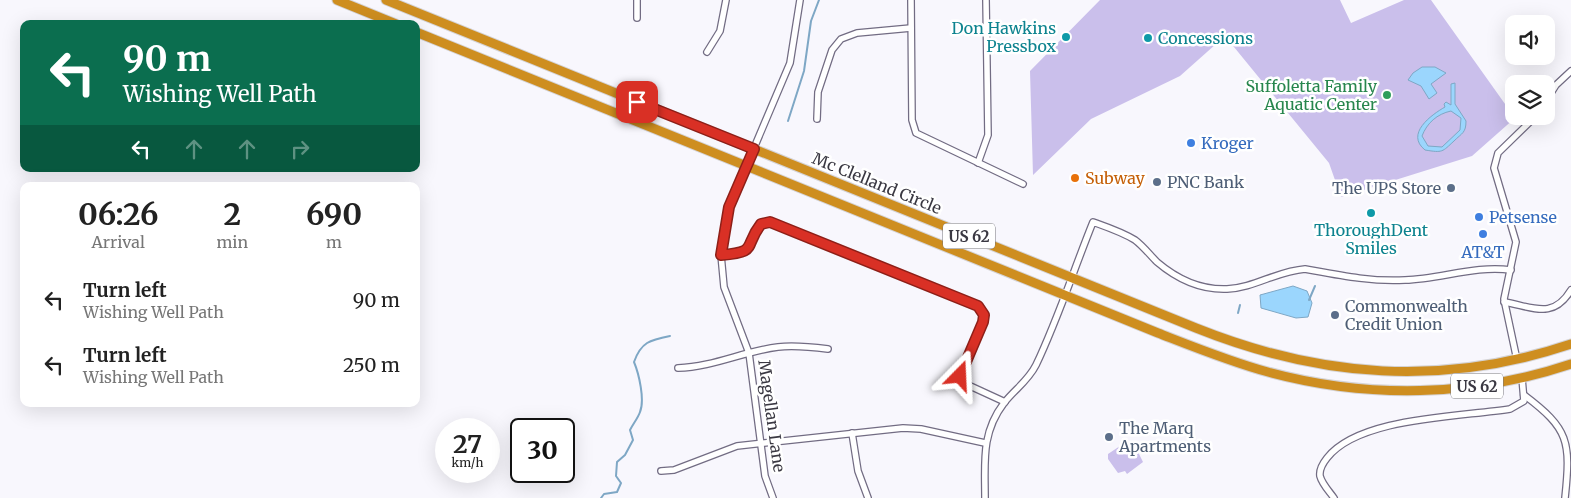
<!DOCTYPE html>
<html lang="en">
<head>
<meta charset="utf-8">
<style>
	:root { --surface:#fff; --page:#f2f2f2; --text:#222; --muted:#767676 }
	body { margin:0; font-family:Merriweather,serif; background:var(--page); color:var(--text); height:100vh; display:flex; flex-direction:column; font-size:19px; white-space:nowrap }
	* { box-sizing:border-box; margin:0 }
	p { font-size:16px; color:var(--muted) }
	.icon { flex:none; width:28px; height:28px; fill:none; stroke:currentColor; stroke-width:2; stroke-linecap:round; stroke-linejoin:round }
	.map { position:relative; flex:1; overflow:hidden }
	.details { position:absolute; left:20px; top:182px; width:400px; height:225px; display:flex; flex-direction:column; background:var(--surface); border-radius:10px; box-shadow:0 5px 20px #0002 }
	.details>* { flex:none }
	.hud { position:absolute; left:20px; top:20px; width:400px; height:152px; border-radius:10px; box-shadow:0 5px 20px #0002; background:#0b6e4f; color:#fff; overflow:hidden }
	.buttons { position:absolute; left:1505px; top:15px; display:grid; gap:10px }
	.buttons a { display:grid; place-items:center; width:50px; height:50px; border-radius:10px; background:var(--surface); box-shadow:0 5px 20px #0002; font-size:25px }
	.speed { position:absolute; left:435px; top:418px; display:flex; gap:10px; font-size:25px; font-weight:700; text-align:center }
	.speed>* { display:grid; place-content:center; width:65px; height:65px; border-radius:50%; background:var(--surface); box-shadow:0 5px 20px #0002; line-height:1 }
	.speed small { font-size:12px; font-weight:400 }
	.speed .limit { border:2px solid #111; border-radius:8px; background:#fff; color:#111 }
	.pin { position:absolute; display:grid; place-items:center; width:42px; height:42px; color:#fff; margin:-21px; border-radius:10px; box-shadow:0 2px 8px #0006 }
	.me { position:absolute; width:55px; margin:-28px; rotate:21deg; stroke-linejoin:round; filter:drop-shadow(0 0 4px #0008) }
	.turn { display:flex; align-items:center; gap:18px; height:105px; padding:0 20px; font-size:22px }
	.turn .icon { width:65px; height:65px; stroke-width:2.5 }
	.turn b { display:block; font-size:35px; line-height:42px }
	.lanes { display:flex; align-items:center; height:48px; padding:0 20px; background:#0003; justify-content:center; gap:25px; direction:ltr }
	.lanes .off { opacity:.35 }
	.eta { display:flex; justify-content:space-evenly; align-items:center; height:85px; text-align:center }
	.eta b { font-size:30px; font-weight:700; line-height:35px }
	ul { padding:0; list-style:none }
	li { display:flex; align-items:center; gap:15px; height:65px; padding:0 20px }
	li div { flex:1 }
	li b { display:block; font-size:19px }
	li em { font-style:normal }
	.map>svg:first-child { display:block }
</style>
</head>
<body>
<div class="map">
<svg width="1571" height="498" viewBox="0 0 1571 498">
	<rect width="100%" height="100%" fill="#f8f7fd"/>
	<!-- green -->
	<g fill="#cabfeb">
		<polygon points="1100,0 1340,0 1351,23 1404,0 1431,0 1515,118 1472,156 1341,197 1329,163 1225,36 1180,76 1091,119 1033,175 1030,71"/>
		<polygon points="1126,442 1134,444 1143,462 1127,474 1125,471 1118,473 1108,459 1108,454"/>
	</g>
	<!-- water -->
	<g fill="#9bd6fd" stroke="#7ea7c5" fill-rule="evenodd">
		<polygon points="1422,67 1435,67 1446,73 1431,84 1437,93 1429,99 1421,86 1408,80 1413,73"/>
		<path d="M1455,83V104L1466,121C1466,133 1462,133 1454,141C1442,152 1443,153 1425,150C1405,134 1431,115 1445,107L1444,104L1446,102L1451,105V84ZM1451,111L1461,118L1460,130L1442,147L1428,146L1422,136C1427,123 1437,114 1451,111Z"/>
		<polygon points="1293,286 1307,291 1312,303 1308,317 1296,318 1261,308 1260,295"/>
	</g>
	<g fill="none" stroke-linecap="round" stroke-linejoin="round">
		<!-- stream -->
		<g stroke="#7ea7c5" stroke-width="2">
			<polyline points="788,121 804,71 811,21 819,0"/>
			<polyline points="1309,300 1315,286"/>
			<polyline points="1238,313 1240,305"/>
			<path d="M601,498L604,494L617,492L621,483L616,476L617,462L625,455L633,440L630,430C633,424 638,418 640,412C645,400 639,374 634,362C641,342 650,340 670,336"/>
		</g>
		<defs>
			<g id="minor">
				<polyline points="911,0 912,120 916,133 1023,184"/>
				<polyline points="637,18 637,0"/>
				<polyline points="707,52 720,31 726,0"/>
				<polyline points="1546,101 1556,85 1571,71"/>
				<polyline points="817,119 818,92 832,50 841,39 857,33 911,28"/>
				<polyline points="978,163 988,135 986,0"/>
				<path d="M721,255C759,252 743,247 761,224L770,223L978,306L985,315L983,322L961,376L968,385L1005,402"/>
				<path d="M1504,302C1533,307 1553,320 1571,290"/>
				<polyline points="1517,360 1504,299 1516,242 1494,168 1498,153 1536,116"/>
				<path d="M678,368C713,367 744,351 778,347C794,345 812,347 828,349"/>
				<path d="M1524,395C1569,429 1571,441 1565,498"/>
				<polyline points="852,433 858,471 868,498"/>
				<polyline points="661,471 674,470 737,446 903,428 921,429 985,443"/>
				<polyline points="773,498 765,476 749,353 724,287 721,255 729,207 790,63 800,0"/>
				<path d="M985,498C985,462 981,433 1004,403C1015,389 1028,381 1036,365C1058,319 1074,269 1093,222C1107,227 1122,232 1135,240C1143,246 1150,255 1157,262C1177,279 1201,290 1227,289C1254,288 1277,271 1305,269C1338,275 1371,282 1405,280C1441,279 1475,265 1511,270"/>
				<path d="M1334,498C1329,491 1322,484 1320,476C1319,469 1323,463 1327,458C1359,417 1460,417 1510,409L1524,401L1522,378"/>
			</g>
			<g id="highway">
				<polyline points="337,0 396,24"/>
				<path d="M386,0L1196,328C1321,378 1443,387 1571,344"/>
				<path d="M416,32L1158,333C1194,347 1231,362 1268,372C1368,399 1473,397 1571,364"/>
			</g>
		</defs>
		<!-- minor casing -->
		<use href="#minor" stroke="#726c83" stroke-width="8"/>
		<!-- highway casing -->
		<use href="#highway" stroke="#d4d3d5" stroke-width="11"/>
		<!-- minor -->
		<use href="#minor" stroke="#fff" stroke-width="5.5"/>
		<!-- highway -->
		<use href="#highway" stroke="#ce8e20" stroke-width="9"/>
	</g>
	<g fill="none" stroke-linecap="round" stroke-linejoin="round">
		<defs>
			<path id="route" d="M637,102L754,149L729,207L721,255C759,252 743,247 761,224L770,222L978,306L984,315L983,322L960,376"/>
		</defs>
		<!-- route casing -->
		<use href="#route" stroke="#8d1f18" stroke-width="12"/>
		<!-- route -->
		<use href="#route" stroke="#d93025" stroke-width="9"/>
	</g>
	<!-- markers -->
	<g fill="#0f9aa8" stroke="#fff" stroke-width="2">
		<circle cx="1066" cy="37" r="5"/>
		<circle cx="1148" cy="38" r="5"/>
		<circle cx="1371" cy="213" r="5"/>
	</g>
	<circle fill="#2e9e5b" stroke="#fff" stroke-width="2" cx="1387" cy="95" r="5"/>
	<g fill="#3f7fe0" stroke="#fff" stroke-width="2">
		<circle cx="1191" cy="143" r="5"/>
		<circle cx="1479" cy="217" r="5"/>
		<circle cx="1483" cy="234" r="5"/>
	</g>
	<circle fill="#e8710a" stroke="#fff" stroke-width="2" cx="1075" cy="178" r="5"/>
	<g fill="#5c6f8a" stroke="#fff" stroke-width="2">
		<circle cx="1157" cy="182" r="5"/>
		<circle cx="1451" cy="188" r="5"/>
		<circle cx="1335" cy="315" r="5"/>
		<circle cx="1109" cy="437" r="5"/>
	</g>
	<g text-anchor="middle" dominant-baseline="central" stroke-width="5" stroke-linejoin="round" paint-order="stroke">
		<!-- shield labels -->
		<g fill="#fff" stroke="#75747b" stroke-width="1">
			<rect x="943" y="223.5" width="52" height="25" rx="4"/>
			<rect x="1451" y="373.5" width="52" height="25" rx="4"/>
		</g>
		<g font-size="15" font-weight="bold" fill="#3a3842">
			<text x="969" y="236">US 62</text>
			<text x="1477" y="386">US 62</text>
		</g>
		<!-- culture labels -->
		<g font-size="16" fill="#0d838f" stroke="#fff" text-anchor="end">
			<text x="1056" y="28">Don Hawkins<tspan x="1056" dy="18">Pressbox</tspan></text>
			<text x="1158" y="38" text-anchor="start">Concessions</text>
			<text x="1371" y="230" text-anchor="middle">ThoroughDent<tspan x="1371" dy="18">Smiles</tspan></text>
		</g>
		<!-- leisure labels -->
		<g font-size="16" fill="#27864d" stroke="#fff" text-anchor="end">
			<text x="1377" y="86">Suffoletta Family<tspan x="1377" dy="18">Aquatic Center</tspan></text>
		</g>
		<!-- shop labels -->
		<g font-size="16" fill="#366cbe" stroke="#fff" text-anchor="start">
			<text x="1201" y="143">Kroger</text>
			<text x="1489" y="217">Petsense</text>
			<text x="1483" y="252" text-anchor="middle">AT&amp;T</text>
		</g>
		<!-- food labels -->
		<g font-size="16" fill="#c56008" stroke="#fff" text-anchor="start">
			<text x="1085" y="178">Subway</text>
		</g>
		<!-- service labels -->
		<g font-size="16" fill="#4e5e75" stroke="#fff" text-anchor="start">
			<text x="1167" y="182">PNC Bank</text>
			<text x="1441" y="188" text-anchor="end">The UPS Store</text>
			<text x="1345" y="306">Commonwealth<tspan x="1345" dy="18">Credit Union</tspan></text>
			<text x="1119" y="428">The Marq<tspan x="1119" dy="18">Apartments</tspan></text>
		</g>
		<!-- street labels -->
		<g font-size="16" fill="#3a3842" stroke="#fff">
			<text transform="translate(877 183) rotate(22)">Mc Clelland Circle</text>
			<text transform="translate(772 416) rotate(82)">Magellan Lane</text>
		</g>
	</g>
</svg>
<div class="buttons">
<a><svg class="icon" aria-label="sound" viewBox="0 0 24 24"><path d="M4 9h4l5-4v14l-5-4H4zM17 9q2 3 0 6"/></svg></a>
<a><svg class="icon" aria-label="layers" viewBox="0 0 24 24"><path d="M12 4l9 5-9 5-9-5zM3 14l9 5 9-5"/></svg></a>
</div>
<div class="speed"><div>27<small>km/h</small></div><div class="limit">30</div></div>
<div class="pin" style="left:637px;top:102px;background:#d93025"><svg class="icon" aria-label="arrive" viewBox="0 0 24 24"><path d="M6 21V4h12l-3 4 3 4H6"/></svg></div>
<svg class="me" style="left:960px;top:376px" viewBox="-20 -20 40 40"><path d="M0-17L14 15 0 8-14 15z" fill="#d93025" stroke="#fff" stroke-width="4"/></svg>
<div class="hud">
<div class="turn"><svg class="icon" aria-label="left" viewBox="0 0 24 24"><path d="M17 20v-9H6M10 6l-5 5 5 5"/></svg><div><b>90 m</b>Wishing Well Path</div></div>
<div class="lanes"><svg class="icon" aria-label="left" viewBox="0 0 24 24"><path d="M17 20v-9H6M10 6l-5 5 5 5"/></svg><svg class="icon off" aria-label="ahead" viewBox="0 0 24 24"><path d="M12 20V5M6 11l6-6 6 6"/></svg><svg class="icon off" aria-label="ahead" viewBox="0 0 24 24"><path d="M12 20V5M6 11l6-6 6 6"/></svg><svg class="icon off" aria-label="right" viewBox="0 0 24 24"><path d="M7 20v-9h11M14 6l5 5-5 5"/></svg></div>
</div>
<section class="details">
<div class="eta">
<div><b>06:26</b><p>Arrival</p></div>
<div><b>2</b><p>min</p></div>
<div><b>690</b><p>m</p></div>
</div>
<ul>
<li><svg class="icon" aria-label="left" viewBox="0 0 24 24"><path d="M17 20v-9H6M10 6l-5 5 5 5"/></svg><div><b>Turn left</b><p>Wishing Well Path</p></div><em>90 m</em></li>
<li><svg class="icon" aria-label="left" viewBox="0 0 24 24"><path d="M17 20v-9H6M10 6l-5 5 5 5"/></svg><div><b>Turn left</b><p>Wishing Well Path</p></div><em>250 m</em></li>
</ul>
</section>
</div>
</body>
</html>
